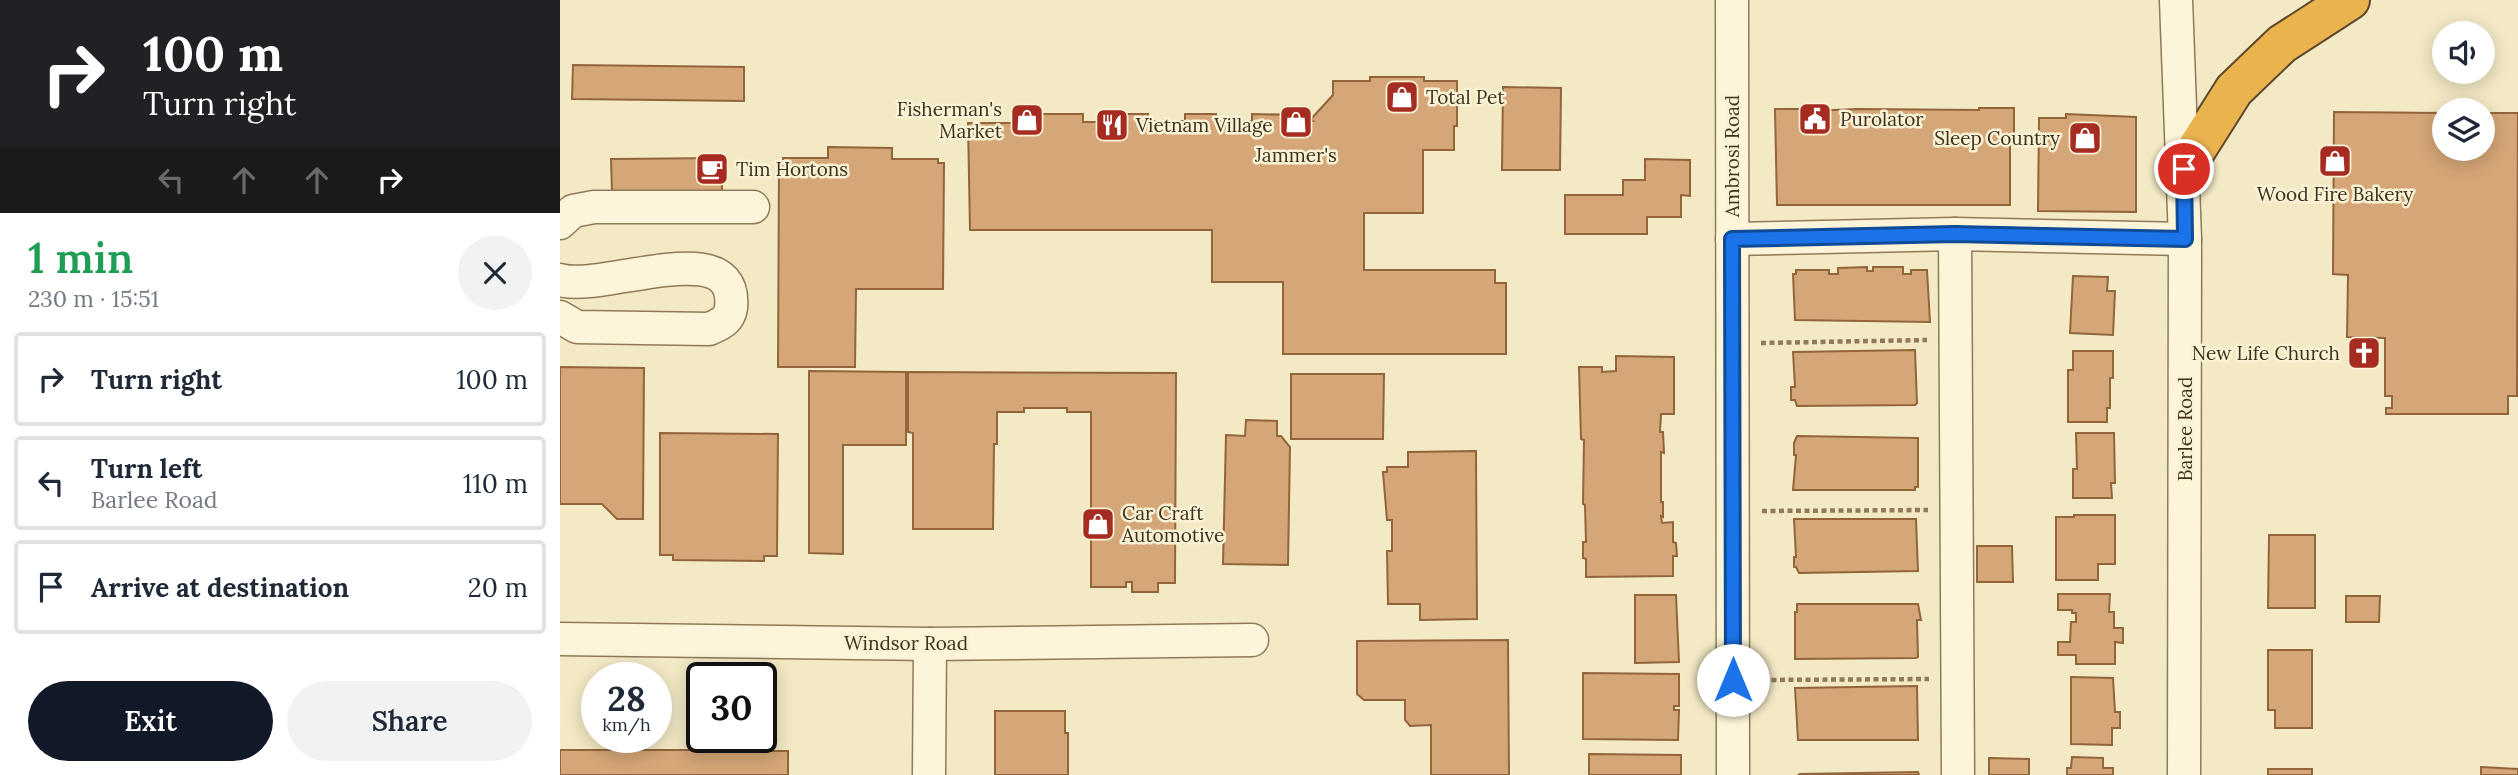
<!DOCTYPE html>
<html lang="en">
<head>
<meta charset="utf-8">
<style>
	:root { --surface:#fff; --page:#f2f2f3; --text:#1f2937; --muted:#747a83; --line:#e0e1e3; --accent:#111827 }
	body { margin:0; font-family:Lora,serif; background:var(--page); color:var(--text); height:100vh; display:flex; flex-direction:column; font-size:26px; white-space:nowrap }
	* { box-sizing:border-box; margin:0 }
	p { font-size:23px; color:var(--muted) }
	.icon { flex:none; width:38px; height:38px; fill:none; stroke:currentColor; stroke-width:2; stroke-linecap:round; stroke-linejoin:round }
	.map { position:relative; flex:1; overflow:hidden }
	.panel { display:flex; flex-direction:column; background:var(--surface); width:560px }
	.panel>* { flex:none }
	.top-card { background:#202124; color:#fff; overflow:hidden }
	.buttons { position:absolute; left:1872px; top:21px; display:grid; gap:14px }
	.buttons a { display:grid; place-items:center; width:63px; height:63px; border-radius:50%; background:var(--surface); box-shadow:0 4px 18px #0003; font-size:35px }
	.speed { position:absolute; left:21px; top:662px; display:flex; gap:14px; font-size:35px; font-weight:700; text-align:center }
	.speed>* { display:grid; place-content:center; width:91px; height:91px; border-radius:50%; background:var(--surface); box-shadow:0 4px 18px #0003; line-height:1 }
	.speed small { font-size:18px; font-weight:400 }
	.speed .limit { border:4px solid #111; border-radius:10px; background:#fff; color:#111 }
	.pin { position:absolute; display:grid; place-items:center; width:60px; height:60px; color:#fff; margin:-30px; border:4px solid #fff; border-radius:50%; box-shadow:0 2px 7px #0007 }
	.me { position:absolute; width:77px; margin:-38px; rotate:0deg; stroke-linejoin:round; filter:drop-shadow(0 0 5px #0008) }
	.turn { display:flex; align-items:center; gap:24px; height:147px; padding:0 28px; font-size:32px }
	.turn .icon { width:91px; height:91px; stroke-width:2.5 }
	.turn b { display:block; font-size:49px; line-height:60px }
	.lanes { display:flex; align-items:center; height:66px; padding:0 28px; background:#0003; justify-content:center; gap:35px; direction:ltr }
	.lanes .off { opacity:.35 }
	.round { display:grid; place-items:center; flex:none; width:74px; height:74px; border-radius:37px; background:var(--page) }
	.headline { display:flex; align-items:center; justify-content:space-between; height:119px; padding:0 28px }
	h1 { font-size:42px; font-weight:600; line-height:52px; color:#1e9e55 }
	.button { display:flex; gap:14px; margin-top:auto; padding:14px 28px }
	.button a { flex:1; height:80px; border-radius:42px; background:var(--accent); color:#fff; font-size:28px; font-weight:600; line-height:80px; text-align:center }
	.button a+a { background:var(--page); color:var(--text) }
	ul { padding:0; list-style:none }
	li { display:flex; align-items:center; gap:21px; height:94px; margin:0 14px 10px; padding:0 14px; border:4px solid var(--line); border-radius:7px }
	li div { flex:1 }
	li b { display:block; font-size:26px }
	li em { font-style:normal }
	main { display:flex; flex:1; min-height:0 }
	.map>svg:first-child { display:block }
</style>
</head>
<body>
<main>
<section class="panel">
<div class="top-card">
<div class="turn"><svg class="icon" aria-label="right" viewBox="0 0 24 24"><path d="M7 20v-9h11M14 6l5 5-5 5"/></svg><div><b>100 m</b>Turn right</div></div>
<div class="lanes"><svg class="icon off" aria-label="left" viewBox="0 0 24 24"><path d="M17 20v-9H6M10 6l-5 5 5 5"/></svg><svg class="icon off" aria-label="ahead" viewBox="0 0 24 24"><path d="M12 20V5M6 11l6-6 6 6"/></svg><svg class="icon off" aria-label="ahead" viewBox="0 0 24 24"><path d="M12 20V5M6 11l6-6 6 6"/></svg><svg class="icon" aria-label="right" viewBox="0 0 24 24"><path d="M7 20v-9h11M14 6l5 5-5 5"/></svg></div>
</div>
<div class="headline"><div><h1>1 min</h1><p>230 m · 15:51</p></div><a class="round"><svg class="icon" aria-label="close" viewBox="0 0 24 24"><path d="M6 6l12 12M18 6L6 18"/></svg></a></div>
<ul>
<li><svg class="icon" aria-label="right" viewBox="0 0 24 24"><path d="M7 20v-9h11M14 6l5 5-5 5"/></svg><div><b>Turn right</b></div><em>100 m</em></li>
<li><svg class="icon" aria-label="left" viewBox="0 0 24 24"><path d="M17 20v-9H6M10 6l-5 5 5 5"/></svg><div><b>Turn left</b><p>Barlee Road</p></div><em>110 m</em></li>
<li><svg class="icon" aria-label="arrive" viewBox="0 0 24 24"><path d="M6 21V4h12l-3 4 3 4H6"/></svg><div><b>Arrive at destination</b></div><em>20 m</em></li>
</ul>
<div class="button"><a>Exit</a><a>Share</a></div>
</section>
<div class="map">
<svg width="1958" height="775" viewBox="0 0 1958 775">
	<rect width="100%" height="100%" fill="#f3e9c5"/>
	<!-- building -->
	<g fill="#d5a677" stroke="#92653b" stroke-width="2">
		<polygon points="13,65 184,67 184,101 12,99"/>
		<polygon points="810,77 864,77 864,81 897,81 897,126 894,126 894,150 863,150 863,213 804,213 804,270 935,270 935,283 946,283 946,354 723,354 723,282 652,282 652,230 410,230 408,123 476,123 476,114 523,114 523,122 541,122 541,114 588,114 588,121 625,121 625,114 656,114 656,121 692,121 692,114 740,115 740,121 753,121 751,119 773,95 773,81 810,81"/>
		<polygon points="943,87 1001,88 1000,170 942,170"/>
		<polygon points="1419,108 1454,108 1454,144 1450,144 1450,205 1217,205 1215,109 1250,109 1250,111 1298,109 1419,110"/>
		<polygon points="1774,112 1885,113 1885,149 1923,149 1923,113 1958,113 1957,396 1948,396 1948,414 1826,414 1826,408 1832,408 1832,396 1825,396 1825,338 1787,337 1788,275 1773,274"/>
		<polygon points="1506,114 1576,117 1576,212 1478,211 1479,118 1506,118"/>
		<polygon points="268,147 332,148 332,159 378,159 378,163 384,163 383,289 296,289 295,367 218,367 219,164 223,164 223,158 268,158"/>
		<polygon points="162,158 162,191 52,192 51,159"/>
		<polygon points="1085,159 1130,160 1130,196 1121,195 1121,217 1087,217 1087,234 1005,234 1005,195 1063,195 1063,180 1085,180"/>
		<polygon points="1307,267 1307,271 1313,271 1313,267 1343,267 1343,274 1351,274 1351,270 1367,270 1370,322 1235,320 1233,274 1236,274 1236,270 1269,270 1269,274 1278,274 1278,268"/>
		<polygon points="1513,276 1548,277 1547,291 1555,291 1553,335 1510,333"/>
		<polygon points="1355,350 1357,403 1355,405 1237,406 1235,400 1231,400 1231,387 1235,387 1233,352"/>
		<polygon points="1513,351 1553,351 1553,378 1550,378 1550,408 1547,408 1547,422 1508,422 1508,370 1513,370"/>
		<polygon points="1056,356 1114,357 1114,414 1101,414 1100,432 1103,432 1104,453 1101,452 1101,502 1103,502 1103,517 1101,516 1102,523 1113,522 1113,542 1116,543 1117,556 1113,556 1113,576 1026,577 1026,559 1023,558 1023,542 1026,542 1025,505 1023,504 1024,440 1021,439 1019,367 1042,367 1042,372 1056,371"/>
		<polygon points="0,367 84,368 83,519 57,519 42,504 0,504"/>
		<polygon points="249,371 346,372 346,445 283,445 283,554 249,553"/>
		<polygon points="348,372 616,373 615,583 598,583 598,592 572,592 572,582 566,582 566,587 531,587 531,412 507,412 507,408 464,408 464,412 437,412 437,444 434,444 433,529 353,529 353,433 348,432"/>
		<polygon points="731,374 824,374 823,439 731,439"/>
		<polygon points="686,420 717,421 717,436 721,436 730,447 728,565 663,564 666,435 685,436"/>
		<polygon points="100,433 218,434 217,556 204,556 204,561 113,560 113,555 100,555"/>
		<polygon points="1516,433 1554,433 1555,483 1551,483 1552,498 1513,498 1513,469 1517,469"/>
		<polygon points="1237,436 1358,438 1358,487 1355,487 1355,490 1233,490 1236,455 1234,455 1234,443"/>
		<polygon points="916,451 917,619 860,620 860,604 828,604 827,551 832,551 832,520 827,520 823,472 827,472 827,467 848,467 848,452"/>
		<polygon points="1514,515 1555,515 1555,564 1538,564 1538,580 1496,580 1496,517 1514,517"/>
		<polygon points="1234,519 1356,519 1358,571 1239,573 1236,567 1234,567 1234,557 1236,557"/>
		<polygon points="1709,535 1755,535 1755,608 1708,608"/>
		<polygon points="1417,546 1452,546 1453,582 1417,582"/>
		<polygon points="1498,594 1550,594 1549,612 1554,612 1554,628 1563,628 1563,643 1555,642 1555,664 1516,664 1516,655 1498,655 1498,642 1510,642 1511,622 1516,622 1516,613 1512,613 1512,610 1498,610"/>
		<polygon points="1075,595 1116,595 1119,662 1075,663"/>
		<polygon points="1786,596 1820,596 1819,622 1786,622"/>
		<polygon points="1237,604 1358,604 1361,620 1357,620 1358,657 1356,658 1235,659 1235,612 1237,612"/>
		<polygon points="948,640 949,775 871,775 871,725 850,726 845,720 845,700 804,700 797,694 797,641"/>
		<polygon points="1708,650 1752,650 1752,728 1715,728 1715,710 1708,710"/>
		<polygon points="1023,673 1119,674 1119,706 1114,706 1114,710 1119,710 1118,740 1023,739"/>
		<polygon points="1511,677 1553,678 1555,712 1560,712 1560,728 1552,728 1552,745 1511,744"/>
		<polygon points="1357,686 1358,740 1238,740 1235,688"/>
		<polygon points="435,711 505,711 505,733 508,733 508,775 435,775"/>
		<polygon points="146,737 189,737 189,751 228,751 228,775 0,775 0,750 146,750"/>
		<polygon points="1029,754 1121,755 1121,775 1029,775"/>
		<polygon points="1512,757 1543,758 1543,768 1553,768 1553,775 1507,775 1507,768 1511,768"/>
		<polygon points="1429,758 1469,759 1469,775 1429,775"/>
		<polygon points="1921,767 1958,769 1958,775 1921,775"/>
		<rect x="1708" y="769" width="44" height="6"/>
		<polygon points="1358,772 1359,775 1238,775 1240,774"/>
	</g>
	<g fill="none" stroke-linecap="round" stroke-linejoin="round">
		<defs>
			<g id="minor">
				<polyline points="1172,0 1173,775"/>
				<polyline points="1616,0 1625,239 1624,775"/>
				<polyline points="0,223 13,211 34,207 193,207"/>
				<polyline points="1395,234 1398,775"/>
				<polyline points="1172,239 1395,234 1625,239"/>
				<path d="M0,280C44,293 179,231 171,308C169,321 160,324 149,329L17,327L0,317"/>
				<polyline points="0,639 370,644 692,640"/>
				<polyline points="369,775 370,644"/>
			</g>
			<polyline id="highway" points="1624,169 1674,90 1722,44 1790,0"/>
		</defs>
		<!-- minor casing -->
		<use href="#minor" stroke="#907b58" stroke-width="35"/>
		<!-- highway casing -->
		<use href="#highway" stroke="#5e482d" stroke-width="42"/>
		<!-- path -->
		<g stroke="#907b58" stroke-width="4.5" stroke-dasharray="5 3.5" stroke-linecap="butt">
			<polyline points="1201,343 1367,340"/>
			<polyline points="1202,511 1368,510"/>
			<polyline points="1203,680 1369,679"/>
		</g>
		<!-- minor -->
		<use href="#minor" stroke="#fcf5d9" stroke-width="32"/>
		<!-- highway -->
		<use href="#highway" stroke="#eab34e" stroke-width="38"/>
	</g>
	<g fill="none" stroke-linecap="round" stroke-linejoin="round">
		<defs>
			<polyline id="route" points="1173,680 1172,239 1395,234 1625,239 1624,169"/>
		</defs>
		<!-- route casing -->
		<use href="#route" stroke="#114b97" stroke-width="18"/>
		<!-- route -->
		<use href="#route" stroke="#1a73e8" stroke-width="12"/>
	</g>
	<!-- icons -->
	<defs>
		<symbol id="shop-square" viewBox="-11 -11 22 22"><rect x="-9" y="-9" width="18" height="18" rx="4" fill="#a62c22" stroke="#f9f2d5"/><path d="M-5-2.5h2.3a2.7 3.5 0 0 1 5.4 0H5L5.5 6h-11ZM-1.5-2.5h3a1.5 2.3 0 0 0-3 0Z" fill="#fff"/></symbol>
		<symbol id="civic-square" viewBox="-11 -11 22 22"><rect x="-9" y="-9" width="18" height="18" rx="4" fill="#a62c22" stroke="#f9f2d5"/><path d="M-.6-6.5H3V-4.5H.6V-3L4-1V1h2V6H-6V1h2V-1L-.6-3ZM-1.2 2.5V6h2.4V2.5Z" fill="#fff"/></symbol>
		<symbol id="restaurant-square" viewBox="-11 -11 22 22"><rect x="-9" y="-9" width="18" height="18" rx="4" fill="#a62c22" stroke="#f9f2d5"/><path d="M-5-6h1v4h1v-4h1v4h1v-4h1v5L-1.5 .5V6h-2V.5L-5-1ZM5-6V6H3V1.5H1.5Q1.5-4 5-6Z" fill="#fff"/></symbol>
		<symbol id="cafe-square" viewBox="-11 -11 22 22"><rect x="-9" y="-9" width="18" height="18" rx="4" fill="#a62c22" stroke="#f9f2d5"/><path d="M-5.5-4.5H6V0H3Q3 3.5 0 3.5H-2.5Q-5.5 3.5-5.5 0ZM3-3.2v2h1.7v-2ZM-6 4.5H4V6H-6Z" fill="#fff"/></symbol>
		<symbol id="church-square" viewBox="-11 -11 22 22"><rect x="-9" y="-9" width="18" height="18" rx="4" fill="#a62c22" stroke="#f9f2d5"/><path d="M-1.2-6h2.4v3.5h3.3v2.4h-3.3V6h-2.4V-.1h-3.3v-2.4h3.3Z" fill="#fff"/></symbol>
	</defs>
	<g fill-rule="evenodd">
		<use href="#shop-square" x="823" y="78" width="38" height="38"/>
		<use href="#civic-square" x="1236" y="100" width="38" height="38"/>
		<use href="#shop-square" x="448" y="101" width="38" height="38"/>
		<use href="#shop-square" x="717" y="103" width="38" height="38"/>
		<use href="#restaurant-square" x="533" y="106" width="38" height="38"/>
		<use href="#shop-square" x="1506" y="119" width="38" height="38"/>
		<use href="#shop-square" x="1756" y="142" width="38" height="38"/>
		<use href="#cafe-square" x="133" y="150" width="38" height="38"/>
		<use href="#church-square" x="1785" y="334" width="38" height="38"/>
		<use href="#shop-square" x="519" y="505" width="38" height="38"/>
	</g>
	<g text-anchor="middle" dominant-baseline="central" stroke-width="5" stroke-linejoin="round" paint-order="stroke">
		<!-- poi labels -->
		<g font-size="19" fill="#3f301e" stroke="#f9f2d5" text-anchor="start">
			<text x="866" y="97">Total Pet</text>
			<text x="442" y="109" text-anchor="end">Fisherman's<tspan x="442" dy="22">Market</tspan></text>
			<text x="1280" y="119">Purolator</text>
			<text x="576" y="125">Vietnam Village</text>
			<text x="1500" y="138" text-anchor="end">Sleep Country</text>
			<text x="736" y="155" text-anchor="middle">Jammer's</text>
			<text x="176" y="169">Tim Hortons</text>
			<text x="1775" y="194" text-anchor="middle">Wood Fire Bakery</text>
			<text x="1780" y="353" text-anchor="end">New Life Church</text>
			<text x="562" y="513">Car Craft<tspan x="562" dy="22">Automotive</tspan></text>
		</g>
		<!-- street labels -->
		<g font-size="19" fill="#3f301e" stroke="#f9f2d5">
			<text transform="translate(1172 156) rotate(-90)">Ambrosi Road</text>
			<text transform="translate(1625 429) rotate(-90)">Barlee Road</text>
			<text x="346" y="643">Windsor Road</text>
		</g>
	</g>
</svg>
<div class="buttons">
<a><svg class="icon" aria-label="sound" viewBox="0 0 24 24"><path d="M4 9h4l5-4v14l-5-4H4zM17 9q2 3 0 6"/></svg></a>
<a><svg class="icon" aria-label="layers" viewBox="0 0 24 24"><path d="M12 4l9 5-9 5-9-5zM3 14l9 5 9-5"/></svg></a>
</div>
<div class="speed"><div>28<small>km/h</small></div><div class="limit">30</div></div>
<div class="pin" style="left:1624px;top:169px;background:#d93025"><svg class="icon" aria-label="arrive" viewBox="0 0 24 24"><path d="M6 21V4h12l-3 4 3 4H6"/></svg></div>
<svg class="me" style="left:1173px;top:680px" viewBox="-20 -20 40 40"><circle r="19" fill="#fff"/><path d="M0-13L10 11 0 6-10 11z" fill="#1a73e8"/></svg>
</div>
</main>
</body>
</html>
